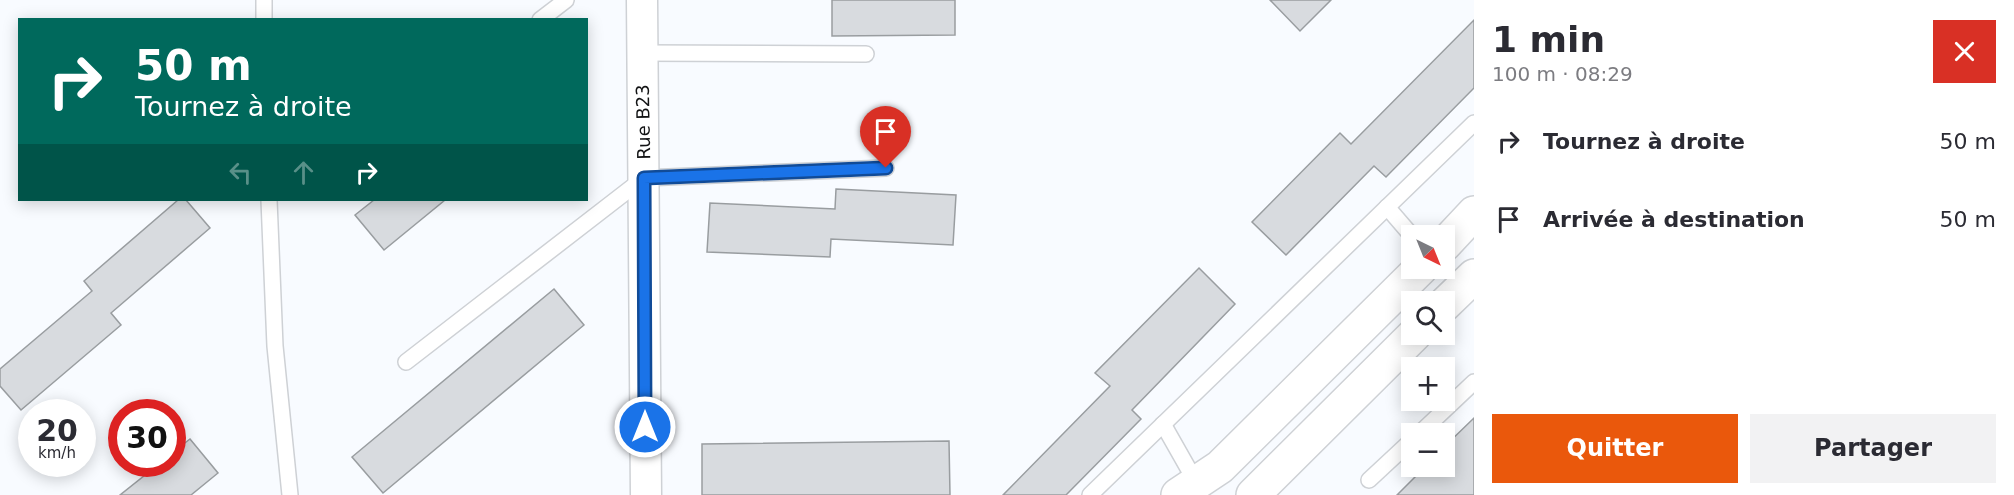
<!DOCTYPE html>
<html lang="fr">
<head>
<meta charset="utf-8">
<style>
	:root { --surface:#fff; --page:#f2f2f3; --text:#2b2b33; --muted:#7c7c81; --accent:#ea580c }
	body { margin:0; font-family:"DejaVu Sans",sans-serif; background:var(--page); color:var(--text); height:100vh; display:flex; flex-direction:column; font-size:22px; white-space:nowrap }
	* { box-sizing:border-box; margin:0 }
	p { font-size:20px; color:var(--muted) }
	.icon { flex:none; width:33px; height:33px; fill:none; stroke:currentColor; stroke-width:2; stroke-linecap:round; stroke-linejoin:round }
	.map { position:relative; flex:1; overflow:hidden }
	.sheet { display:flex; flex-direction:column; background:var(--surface); width:540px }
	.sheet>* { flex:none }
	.top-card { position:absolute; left:18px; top:18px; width:570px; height:183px; border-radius:0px; box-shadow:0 3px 15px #0003; background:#00695c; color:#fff; overflow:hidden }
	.needle { width:39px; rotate:137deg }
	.tools { position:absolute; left:1401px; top:225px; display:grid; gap:12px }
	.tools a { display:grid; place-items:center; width:54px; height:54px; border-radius:0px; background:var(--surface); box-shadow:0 3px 15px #0003; font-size:30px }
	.speed { position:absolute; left:18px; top:399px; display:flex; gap:12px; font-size:30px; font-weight:700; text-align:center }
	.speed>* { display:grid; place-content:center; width:78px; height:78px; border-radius:50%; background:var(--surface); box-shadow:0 3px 15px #0003; line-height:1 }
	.speed small { font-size:15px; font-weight:400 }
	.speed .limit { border:9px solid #d22; background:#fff; color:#111 }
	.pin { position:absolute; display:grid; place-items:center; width:51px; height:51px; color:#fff; margin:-62px -26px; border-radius:50% 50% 50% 0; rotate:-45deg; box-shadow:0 0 6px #0007 }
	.pin .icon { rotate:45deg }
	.me { position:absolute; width:66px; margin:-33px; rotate:0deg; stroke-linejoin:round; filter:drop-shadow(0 0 4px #0008) }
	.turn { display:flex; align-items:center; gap:21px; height:126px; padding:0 18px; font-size:27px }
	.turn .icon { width:78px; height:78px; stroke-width:2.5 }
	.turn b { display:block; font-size:42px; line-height:51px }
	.lanes { display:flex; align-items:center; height:57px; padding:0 18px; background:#0003; justify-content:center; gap:30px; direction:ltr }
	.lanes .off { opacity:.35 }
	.round { display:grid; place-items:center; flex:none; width:63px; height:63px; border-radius:0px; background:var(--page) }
	.summary { display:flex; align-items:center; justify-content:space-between; height:102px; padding:0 18px }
	h1 { font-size:36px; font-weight:600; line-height:45px }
	.button { display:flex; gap:12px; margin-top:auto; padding:12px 18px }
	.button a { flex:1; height:69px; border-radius:0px; background:var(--accent); color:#fff; font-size:24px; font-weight:600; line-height:69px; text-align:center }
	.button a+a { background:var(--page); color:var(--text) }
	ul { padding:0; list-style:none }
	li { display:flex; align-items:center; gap:18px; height:78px; padding:0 18px }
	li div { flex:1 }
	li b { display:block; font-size:22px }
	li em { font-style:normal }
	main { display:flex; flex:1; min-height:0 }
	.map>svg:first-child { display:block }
</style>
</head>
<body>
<main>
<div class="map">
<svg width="1474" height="495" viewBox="0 0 1474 495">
	<rect width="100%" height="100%" fill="#f8fbff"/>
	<!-- building -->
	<g fill="#d8dbdf" stroke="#999da0" stroke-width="1.5">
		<polygon points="832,0 955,0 955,35 832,36"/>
		<polygon points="1270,0 1331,0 1300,31"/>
		<polygon points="1474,20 1474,88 1386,177 1374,166 1286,255 1252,222 1340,133 1351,144"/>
		<polygon points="836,189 956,195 953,245 831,239 830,257 707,252 710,203 835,209"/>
		<polygon points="178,200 186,200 210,228 111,313 121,325 21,410 0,386 0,369 92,291 84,281"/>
		<polygon points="374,200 445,200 384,250 355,215"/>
		<polygon points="1199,268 1235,304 1132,410 1141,419 1066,495 1003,495 1110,386 1095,373"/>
		<polygon points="554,289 584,325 383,493 352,457"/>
		<polygon points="1474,418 1474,495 1397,495 1426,466 1444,466 1444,447"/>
		<polygon points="190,439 218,473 191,495 120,495 159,464 172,464 172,453"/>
		<polygon points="949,441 950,495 702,495 702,444"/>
	</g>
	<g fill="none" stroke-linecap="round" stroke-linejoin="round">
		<defs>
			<g id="service">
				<polyline points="264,0 264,20"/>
				<polyline points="540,20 566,0"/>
				<polyline points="642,53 866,54"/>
				<polyline points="269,200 275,346 290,495"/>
				<polyline points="1387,207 1412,236"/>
				<polyline points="406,362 644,178 886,168"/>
				<polyline points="1163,424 1197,484"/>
				<polyline points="1419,434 1474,382"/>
				<polyline points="1369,480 1412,440"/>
				<polyline points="1090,495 1474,123"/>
			</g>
			<polyline id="minor" points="642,0 646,495"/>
			<g id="tertiary">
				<polyline points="1444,245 1474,213"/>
				<polyline points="1444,305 1474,276"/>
				<polyline points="1178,495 1220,467 1421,268"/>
				<polyline points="1253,495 1415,334"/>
			</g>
		</defs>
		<!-- service casing -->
		<use href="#service" stroke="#ced1d5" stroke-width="18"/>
		<!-- minor casing -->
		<use href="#minor" stroke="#ced1d5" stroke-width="33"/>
		<!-- tertiary casing -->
		<use href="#tertiary" stroke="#ced1d5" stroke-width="36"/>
		<!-- service -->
		<use href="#service" stroke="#fff" stroke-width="15"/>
		<!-- minor -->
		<use href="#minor" stroke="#fff" stroke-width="30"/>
		<!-- tertiary -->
		<use href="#tertiary" stroke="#fff" stroke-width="33"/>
	</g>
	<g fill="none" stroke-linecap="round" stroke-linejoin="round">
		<defs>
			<polyline id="route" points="645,427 644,178 886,168"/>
		</defs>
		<!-- route casing -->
		<use href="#route" stroke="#114b97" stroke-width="15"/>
		<!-- route -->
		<use href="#route" stroke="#1a73e8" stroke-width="10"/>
	</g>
	<g text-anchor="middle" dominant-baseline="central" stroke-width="5" stroke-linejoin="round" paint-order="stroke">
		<!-- street labels -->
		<g font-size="18" fill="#121314" stroke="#fff">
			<text transform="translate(643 122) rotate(-91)">Rue B23</text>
		</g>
	</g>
</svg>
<div class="tools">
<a><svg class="needle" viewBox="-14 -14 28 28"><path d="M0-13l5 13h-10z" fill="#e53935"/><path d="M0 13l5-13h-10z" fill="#7c7c81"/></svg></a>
<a><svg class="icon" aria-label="search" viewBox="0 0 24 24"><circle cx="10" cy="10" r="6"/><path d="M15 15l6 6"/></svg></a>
<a>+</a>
<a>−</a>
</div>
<div class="speed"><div>20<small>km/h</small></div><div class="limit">30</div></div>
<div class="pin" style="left:886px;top:168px;background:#d93025"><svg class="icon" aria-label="arrive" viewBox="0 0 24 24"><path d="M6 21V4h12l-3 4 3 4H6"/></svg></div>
<svg class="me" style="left:645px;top:427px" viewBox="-20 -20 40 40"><circle r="17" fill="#1a73e8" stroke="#fff" stroke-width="3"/><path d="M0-11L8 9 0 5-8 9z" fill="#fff"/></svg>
<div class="top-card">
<div class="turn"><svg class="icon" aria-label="right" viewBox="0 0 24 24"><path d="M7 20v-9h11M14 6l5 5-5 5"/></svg><div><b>50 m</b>Tournez à droite</div></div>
<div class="lanes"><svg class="icon off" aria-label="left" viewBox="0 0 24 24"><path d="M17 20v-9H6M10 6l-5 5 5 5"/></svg><svg class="icon off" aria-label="ahead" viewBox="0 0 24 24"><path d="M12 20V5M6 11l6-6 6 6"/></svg><svg class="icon" aria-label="right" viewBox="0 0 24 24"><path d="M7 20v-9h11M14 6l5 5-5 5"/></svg></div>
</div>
</div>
<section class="sheet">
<div class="summary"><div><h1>1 min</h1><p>100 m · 08:29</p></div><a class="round" style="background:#d93025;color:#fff"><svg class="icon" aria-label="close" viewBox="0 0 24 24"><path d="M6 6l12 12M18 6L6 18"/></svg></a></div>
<ul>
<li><svg class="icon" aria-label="right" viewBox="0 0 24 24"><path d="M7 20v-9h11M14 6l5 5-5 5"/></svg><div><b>Tournez à droite</b></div><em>50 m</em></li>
<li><svg class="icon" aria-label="arrive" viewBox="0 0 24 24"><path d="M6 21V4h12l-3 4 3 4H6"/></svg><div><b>Arrivée à destination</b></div><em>50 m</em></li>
</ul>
<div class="button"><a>Quitter</a><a>Partager</a></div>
</section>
</main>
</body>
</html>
